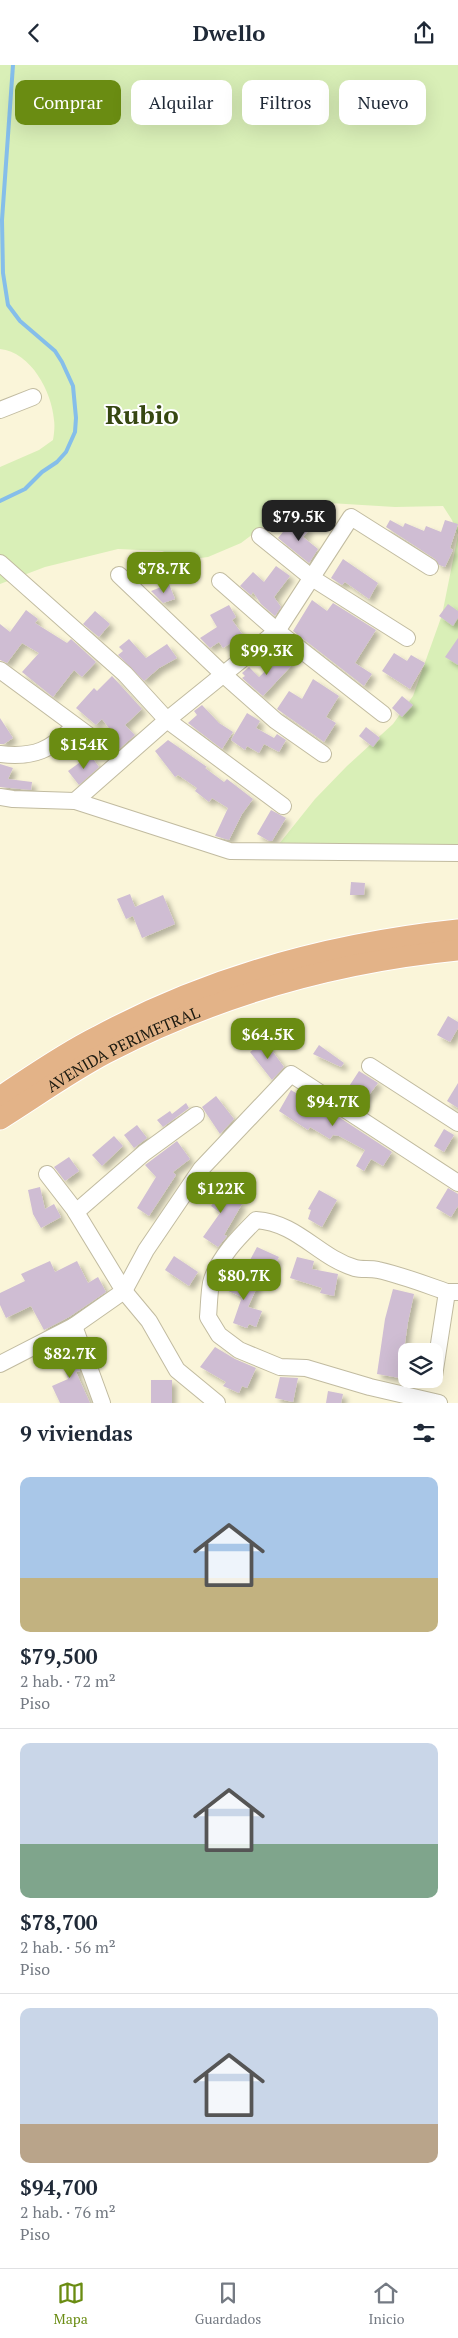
<!DOCTYPE html>
<html lang="es">
<head>
<meta charset="utf-8">
<style>
	:root { --surface:#fff; --page:#f2f2f3; --text:#1f2937; --muted:#747a83; --line:#e0e1e3; --accent:#6a8c12 }
	body { margin:0; font-family:"PT Serif",serif; background:var(--page); color:var(--text); height:100vh; display:flex; flex-direction:column; font-size:19px; white-space:nowrap }
	* { box-sizing:border-box; margin:0 }
	p { font-size:16px; color:var(--muted) }
	.icon { flex:none; width:28px; height:28px; fill:none; stroke:currentColor; stroke-width:2; stroke-linecap:round; stroke-linejoin:round }
	.map { position:relative; height:1338px; overflow:hidden }
	.panel { display:flex; flex-direction:column; background:var(--surface); flex:1 }
	.panel>* { flex:none }
	.guide { position:absolute; left:15px; top:15px; width:429px; height:45px; display:flex; gap:10px }
	.buttons { position:absolute; left:398px; top:1278px; display:grid; gap:10px }
	.buttons a { display:grid; place-items:center; width:45px; height:45px; border-radius:10px; background:var(--surface); box-shadow:0 5px 20px #0002; font-size:25px }
	.price { position:absolute; translate:-50% -42px; padding:0 11px; border-radius:10px; background:var(--accent); color:#fff; font-size:16px; line-height:32px; filter:drop-shadow(0 1px 2px #0008) }
	.price::after { content:''; position:absolute; left:50%; top:30px; width:15px; height:11px; margin-left:-8px; background:inherit; clip-path:polygon(0 0,100% 0,50% 100%) }
	.price.active { background:#222; color:#fff }
	ul { padding:0; list-style:none }
	li { display:grid; align-content:center; gap:10px; height:265px; padding:0 20px }
	li+li { border-top:1px solid var(--line) }
	li span { display:grid; place-items:center; height:155px; border-radius:10px; color:#555 }
	li>.icon { margin-inline-start:auto }
	span .icon { width:90px; height:90px; fill:#fffc; stroke-width:1 }
	li b { font-size:21px }
	h2 { display:flex; justify-content:space-between; align-items:center; height:60px; padding:0 20px; font-size:21px }
	.tag { padding:0 18px; border-radius:10px; background:var(--surface); box-shadow:0 5px 20px #0002; font-size:18px; line-height:45px }
	.tag.active { background:var(--accent); color:#fff }
	header { display:flex; justify-content:space-between; align-items:center; height:65px; padding:0 20px; background:var(--surface); font-size:22px; font-weight:700 }
	.dock { display:flex; justify-content:space-around; align-items:center; height:70px; border-top:1px solid var(--line); background:var(--surface); font-size:14px; color:var(--muted) }
	.dock a { display:grid; justify-items:center; gap:2px }
	.dock .active { color:var(--accent) }
	.map>svg:first-child { display:block }
	.green { fill:#d9efb7 }
	.lines { fill:none; stroke-linecap:round; stroke-linejoin:round }
	.stream { stroke:#85beea; stroke-width:4 }
	.building { fill:#cfbdd3; filter:url(#shadow) }
	.minor-casing { stroke:#c1bba0; stroke-width:18 }
	.major-casing { stroke:#fff; stroke-width:23 }
	.minor { stroke:#fff; stroke-width:16 }
	.major { stroke:#e3b388; stroke-width:21 }
	.labels { text-anchor:middle; dominant-baseline:central; stroke-width:4; stroke-linejoin:round; paint-order:stroke }
	.street-label { font-size:16px; fill:#1c1a10; stroke:#fff }
	.town-label { font-size:26px; font-weight:bold; fill:#364711; stroke:#fff }
</style>
</head>
<body>
<header><svg class="icon" aria-label="back" viewBox="0 0 24 24"><path d="M15 5l-7 7 7 7"/></svg>Dwello<svg class="icon" aria-label="share" viewBox="0 0 24 24"><path d="M12 15V3M7 8l5-5 5 5M5 13v7h14v-7"/></svg></header>
<div class="map">
<svg width="458" height="1338" viewBox="0 0 458 1338">
	<defs>
		<filter id="shadow"><feDropShadow dx="4.5" dy="4.5" stdDeviation="2.5" flood-color="#0004"/></filter>
	</defs>
	<rect width="100%" height="100%" fill="#faf5d9"/>
	<path class="green" d="M 0,0 L 458,0 L 458,779 L 279,779 L 315,734 L 347,701 L 393,659 L 413,631 L 442,550 L 458,470 L 452,455 L 443,441 L 395,442 L 297,436 L 241,478 L 208,492 L 185,495 L 162,486 L 118,484 L 45,502 L 0,519 L 0,402 L 39,385 L 53,375 C 54,369 55,361 54,355 C 52,327 31,287 0,284 Z"/>
	<g class="lines">
		<path class="stream" d="M 0,436 L 25,424 L 42,407 L 57,397 L 66,387 L 75,367 L 76,353 L 73,321 L 62,297 L 55,286 L 20,256 L 8,240 L 3,208 L 2,155 L 13,0"/>
	</g>
	<g class="building">
		<path d="M 390,455 L 403,462 L 405,458 L 424,466 L 426,461 L 441,467 L 445,455 L 458,459 L 450,483 L 453,485 L 445,502 L 439,500 L 435,494 L 386,462 Z"/>
		<path d="M 298,456 L 309,465 L 303,472 L 318,484 L 309,498 L 278,473 L 287,462 L 290,465 Z"/>
		<path d="M 343,494 L 378,518 L 369,534 L 345,517 L 342,520 L 331,513 Z"/>
		<path d="M 276,501 L 290,511 L 274,532 L 281,542 L 275,551 L 261,539 L 253,527 L 251,530 L 240,521 L 253,507 L 264,517 Z"/>
		<path d="M 169,519 L 175,534 L 163,538 L 151,526 Z"/>
		<path d="M 312,535 L 327,546 L 333,538 L 376,565 L 355,598 L 372,609 L 364,621 L 293,566 Z"/>
		<path d="M 448,539 L 458,546 L 458,553 L 453,561 L 439,551 Z"/>
		<path d="M 229,540 L 236,552 L 232,555 L 248,577 L 240,583 L 234,576 L 223,583 L 219,577 L 210,583 L 200,573 L 217,562 L 210,550 Z"/>
		<path d="M 26,545 L 38,554 L 35,558 L 67,578 L 71,574 L 96,597 L 82,612 L 74,605 L 53,632 L 22,607 L 39,588 L 22,578 L 7,598 L 0,595 L 0,559 L 10,567 Z"/>
		<path d="M 95,546 L 110,559 L 99,572 L 83,559 Z"/>
		<path d="M 458,573 L 458,600 L 445,592 Z"/>
		<path d="M 129,574 L 146,593 L 167,579 L 177,593 L 159,603 L 144,616 L 118,590 L 123,586 L 119,582 Z"/>
		<path d="M 394,588 L 407,596 L 411,590 L 425,598 L 410,624 L 382,606 Z"/>
		<path d="M 282,590 L 292,600 L 263,631 L 242,613 L 245,611 L 242,608 L 249,602 L 259,612 Z"/>
		<path d="M 112,611 L 142,644 L 125,660 L 135,670 L 119,684 L 110,675 L 115,671 L 102,654 L 96,660 L 76,643 L 94,623 L 97,626 Z"/>
		<path d="M 313,614 L 339,631 L 326,652 L 336,658 L 324,677 L 277,644 L 289,626 L 302,634 Z"/>
		<path d="M 402,631 L 413,640 L 402,652 L 392,643 Z"/>
		<path d="M 202,640 L 219,658 L 233,667 L 222,684 L 188,658 L 197,650 L 194,646 Z"/>
		<path d="M 247,648 L 260,656 L 256,663 L 274,673 L 277,669 L 286,675 L 279,687 L 264,679 L 259,688 L 247,681 L 245,685 L 231,675 Z"/>
		<path d="M 0,653 L 13,673 L 4,679 L 0,679 Z"/>
		<path d="M 366,662 L 380,673 L 373,682 L 359,671 Z"/>
		<path d="M 168,675 L 207,702 L 205,703 L 224,717 L 227,714 L 253,734 L 242,749 L 229,775 L 215,771 L 228,743 L 212,733 L 209,737 L 195,726 L 197,723 L 178,710 L 175,712 L 155,686 Z"/>
		<path d="M 90,690 L 99,702 L 79,720 L 68,706 Z"/>
		<path d="M 0,699 L 13,703 L 8,714 L 32,717 L 31,725 L 0,722 Z"/>
		<path d="M 271,745 L 286,753 L 272,776 L 269,776 L 257,769 Z"/>
		<path d="M 351,817 L 365,818 L 364,830 L 350,830 Z"/>
		<path d="M 130,829 L 135,842 L 163,830 L 175,859 L 142,873 L 133,851 L 126,854 L 117,834 Z"/>
		<path d="M 448,951 L 458,957 L 458,963 L 450,977 L 437,970 Z"/>
		<path d="M 265,976 L 284,1002 L 272,1015 L 250,987 Z"/>
		<path d="M 319,980 L 344,998 L 341,1002 L 313,989 Z"/>
		<path d="M 359,1006 L 378,1018 L 360,1042 L 338,1028 L 341,1023 L 346,1026 Z"/>
		<path d="M 458,1018 L 458,1043 L 447,1036 Z"/>
		<path d="M 291,1025 L 306,1034 L 308,1032 L 392,1087 L 383,1101 L 371,1094 L 364,1106 L 356,1101 L 365,1085 L 339,1071 L 333,1070 L 330,1074 L 310,1062 L 308,1065 L 279,1046 Z"/>
		<path d="M 216,1031 L 234,1054 L 220,1069 L 202,1042 Z"/>
		<path d="M 186,1038 L 189,1043 L 163,1062 L 157,1055 L 170,1046 L 172,1049 Z"/>
		<path d="M 137,1060 L 147,1073 L 134,1083 L 124,1070 Z"/>
		<path d="M 444,1064 L 454,1070 L 444,1087 L 434,1081 Z"/>
		<path d="M 114,1071 L 123,1081 L 102,1101 L 92,1090 Z"/>
		<path d="M 177,1076 L 190,1094 L 173,1107 L 176,1110 L 149,1151 L 137,1143 L 156,1112 L 145,1100 Z"/>
		<path d="M 69,1092 L 79,1106 L 65,1116 L 54,1102 Z"/>
		<path d="M 213,1118 L 242,1139 L 224,1170 L 227,1171 L 218,1182 L 203,1172 L 220,1148 L 211,1141 L 214,1137 L 205,1132 Z"/>
		<path d="M 40,1122 L 45,1144 L 54,1139 L 61,1152 L 41,1163 L 33,1149 L 28,1125 Z"/>
		<path d="M 448,1123 L 458,1129 L 458,1141 L 451,1152 L 436,1143 Z"/>
		<path d="M 319,1125 L 337,1135 L 322,1162 L 308,1154 L 311,1145 L 308,1144 Z"/>
		<path d="M 257,1182 L 279,1192 L 272,1206 L 250,1195 Z"/>
		<path d="M 174,1191 L 198,1207 L 189,1221 L 165,1205 Z"/>
		<path d="M 297,1192 L 314,1196 L 312,1204 L 338,1209 L 334,1231 L 320,1228 L 322,1223 L 290,1213 Z"/>
		<path d="M 50,1196 L 55,1207 L 77,1196 L 88,1218 L 98,1212 L 106,1227 L 69,1252 L 44,1265 L 31,1241 L 6,1253 L 0,1240 L 0,1228 L 25,1216 L 21,1209 Z"/>
		<path d="M 234,1208 L 258,1220 L 248,1242 L 262,1246 L 256,1262 L 249,1259 L 247,1263 L 233,1258 L 242,1232 L 226,1225 Z"/>
		<path d="M 393,1224 L 414,1229 L 408,1257 L 400,1313 L 377,1309 L 385,1254 Z"/>
		<path d="M 69,1276 L 80,1306 L 76,1307 L 90,1338 L 60,1338 L 52,1321 L 68,1314 L 57,1281 Z"/>
		<path d="M 215,1282 L 235,1294 L 256,1303 L 247,1323 L 242,1321 L 239,1328 L 223,1321 L 226,1317 L 200,1302 Z"/>
		<path d="M 280,1312 L 298,1313 L 293,1337 L 275,1333 Z"/>
		<rect x="151" y="1315" width="21" height="23"/>
		<path d="M 328,1326 L 343,1329 L 341,1338 L 326,1338 Z"/>
	</g>
	<g class="lines">
		<g class="minor-casing">
			<g id="minor">
				<path d="M 0,345 L 33,332"/>
				<path d="M 260,471 L 312,513 L 407,573"/>
				<path d="M 0,498 L 125,609 L 167,655 L 283,741"/>
				<path d="M 119,510 L 224,610 L 276,656 L 323,689"/>
				<path d="M 220,516 L 277,566 L 383,649"/>
				<path d="M 0,605 L 99,678"/>
				<path d="M 0,689 C 35,693 50,685 75,661"/>
				<path d="M 0,732 L 13,734 L 75,736 L 230,786 L 458,788"/>
				<path d="M 75,736 L 167,655 L 277,566 L 351,452 L 430,502"/>
				<path d="M 370,1001 L 458,1058"/>
				<path d="M 47,1109 L 74,1144 L 124,1226 L 149,1256 L 177,1305 L 217,1338"/>
				<path d="M 76,1147 L 144,1088 L 196,1050"/>
				<path d="M 74,1261 L 102,1338"/>
				<path d="M 0,1299 L 74,1261 L 124,1226 L 146,1185 L 201,1104 L 291,1009 L 458,1118"/>
				<path d="M 434,1311 L 447,1227"/>
				<path d="M 439,1338 L 370,1322 L 306,1303 L 280,1302 L 239,1285 L 219,1270 L 208,1252 C 209,1241 209,1229 211,1218 C 217,1194 239,1172 256,1155 C 298,1158 318,1192 355,1203 C 362,1205 370,1203 378,1205 C 401,1210 424,1219 447,1227 L 458,1227"/>
			</g>
		</g>
		<g class="major-casing">
			<g id="major">
				<path d="M 0,1032 C 32,1011 63,989 97,972 C 208,912 333,878 458,865"/>
				<path id="s1" d="M 0,1054 C 35,1032 70,1007 106,988 C 216,931 336,897 458,885"/>
			</g>
		</g>
		<use href="#minor" class="minor"/>
		<use href="#major" class="major"/>
	</g>
	<g class="labels">
		<g class="street-label">
			<text stroke="none"><textPath href="#s1" startOffset="142">AVENIDA PERIMETRAL</textPath></text>
		</g>
		<g class="town-label">
			<text x="142" y="349">Rubio</text>
		</g>
	</g>
</svg>
<div class="buttons">
<a><svg class="icon" aria-label="layers" viewBox="0 0 24 24"><path d="M12 4l9 5-9 5-9-5zM3 14l9 5 9-5"/></svg></a>
</div>
<b class="price active" style="left:299px;top:477px">$79.5K</b>
<b class="price" style="left:164px;top:529px">$78.7K</b>
<b class="price" style="left:267px;top:611px">$99.3K</b>
<b class="price" style="left:84px;top:705px">$154K</b>
<b class="price" style="left:268px;top:995px">$64.5K</b>
<b class="price" style="left:333px;top:1062px">$94.7K</b>
<b class="price" style="left:221px;top:1149px">$122K</b>
<b class="price" style="left:244px;top:1236px">$80.7K</b>
<b class="price" style="left:70px;top:1314px">$82.7K</b>
<div class="guide">
<a class="tag active">Comprar</a>
<a class="tag">Alquilar</a>
<a class="tag">Filtros</a>
<a class="tag">Nuevo</a>
</div>
</div>
<section class="panel">
<h2>9 viviendas<svg class="icon" aria-label="filters" viewBox="0 0 24 24"><path d="M4 7h16M4 17h16"/><circle cx="9" cy="7" r="2"/><circle cx="15" cy="17" r="2"/></svg></h2>
<ul>
<li><span style="background:linear-gradient(#a9c7e8 65%,#c2b280 0)"><svg class="icon" aria-label="home" viewBox="0 0 24 24"><path d="M3 11l9-7 9 7M6 9v11h12V9"/></svg></span><div><b>$79,500</b><p>2 hab. · 72 m²</p><p>Piso</p></div></li>
<li><span style="background:linear-gradient(#c9d6e8 65%,#7fa58c 0)"><svg class="icon" aria-label="home" viewBox="0 0 24 24"><path d="M3 11l9-7 9 7M6 9v11h12V9"/></svg></span><div><b>$78,700</b><p>2 hab. · 56 m²</p><p>Piso</p></div></li>
<li><span style="background:linear-gradient(#c9d6e8 75%,#b9a48a 0)"><svg class="icon" aria-label="home" viewBox="0 0 24 24"><path d="M3 11l9-7 9 7M6 9v11h12V9"/></svg></span><div><b>$94,700</b><p>2 hab. · 76 m²</p><p>Piso</p></div></li>
</ul>
</section>
<nav class="dock">
<a class="active"><svg class="icon" aria-label="map" viewBox="0 0 24 24"><path d="M3 6l6-2 6 2 6-2v14l-6 2-6-2-6 2zM9 4v14M15 6v14"/></svg>Mapa</a>
<a><svg class="icon" aria-label="saved" viewBox="0 0 24 24"><path d="M7 4h10v16l-5-4-5 4z"/></svg>Guardados</a>
<a><svg class="icon" aria-label="home" viewBox="0 0 24 24"><path d="M3 11l9-7 9 7M6 9v11h12V9"/></svg>Inicio</a>
</nav>
</body>
</html>
